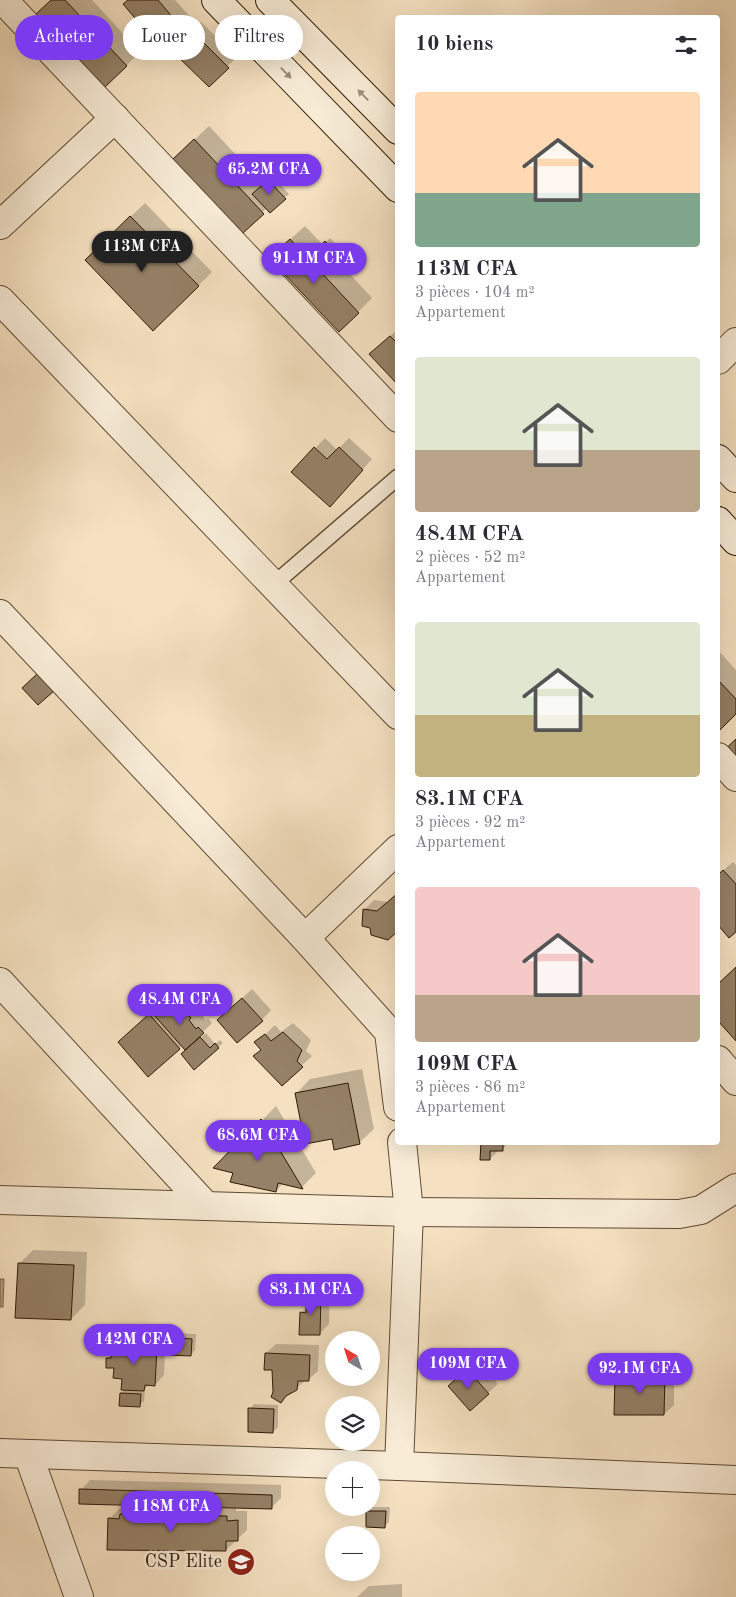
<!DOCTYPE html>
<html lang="fr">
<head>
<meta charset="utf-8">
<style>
	:root { --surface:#fff; --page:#f2f2f3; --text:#2b2b33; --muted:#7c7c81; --accent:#7c3aed }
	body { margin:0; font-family:"Old Standard TT",serif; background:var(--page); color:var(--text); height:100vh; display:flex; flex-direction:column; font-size:19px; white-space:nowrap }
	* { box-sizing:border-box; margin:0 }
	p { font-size:16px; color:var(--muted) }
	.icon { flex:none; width:28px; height:28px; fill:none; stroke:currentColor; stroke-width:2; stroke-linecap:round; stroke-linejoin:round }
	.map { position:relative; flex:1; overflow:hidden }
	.side { position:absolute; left:395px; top:15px; width:325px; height:1130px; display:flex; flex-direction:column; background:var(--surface); border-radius:5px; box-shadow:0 5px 20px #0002 }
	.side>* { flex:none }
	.banner { position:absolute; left:15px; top:15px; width:305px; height:45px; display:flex; gap:10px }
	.needle { width:32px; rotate:321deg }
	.tools { position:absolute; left:325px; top:1331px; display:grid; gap:10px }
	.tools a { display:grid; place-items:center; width:55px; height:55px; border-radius:50%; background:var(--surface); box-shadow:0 5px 20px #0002; font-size:25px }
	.price { position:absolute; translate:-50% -42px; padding:0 11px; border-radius:18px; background:var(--accent); color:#fff; font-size:16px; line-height:32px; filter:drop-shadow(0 1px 2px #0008) }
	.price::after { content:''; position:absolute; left:50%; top:30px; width:15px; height:11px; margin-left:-8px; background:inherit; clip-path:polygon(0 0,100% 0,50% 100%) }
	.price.active { background:#222; color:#fff }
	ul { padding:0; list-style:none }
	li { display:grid; align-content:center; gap:10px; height:265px; padding:0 20px }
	li span { display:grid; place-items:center; height:155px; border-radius:5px; color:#555 }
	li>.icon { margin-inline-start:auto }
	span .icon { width:90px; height:90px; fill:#fffc; stroke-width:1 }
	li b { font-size:21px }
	h2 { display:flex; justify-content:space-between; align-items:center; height:60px; padding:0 20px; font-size:21px }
	.tag { padding:0 18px; border-radius:22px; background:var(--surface); box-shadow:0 5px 20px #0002; font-size:18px; line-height:45px }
	.tag.active { background:var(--accent); color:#fff }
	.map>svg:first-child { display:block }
	.water { fill:#b19d81; stroke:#7d684f }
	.shadow { fill:#0003 }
	.building { fill:#958167; stroke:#2e1905 }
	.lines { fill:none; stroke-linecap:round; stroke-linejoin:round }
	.lane-casing { stroke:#604b34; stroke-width:18 }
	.street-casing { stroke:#604b34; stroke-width:30 }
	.secondary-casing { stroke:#2e1905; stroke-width:30 }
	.lane { stroke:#f8ecd7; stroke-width:15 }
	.street { stroke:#f8ecd7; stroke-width:28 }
	.secondary { stroke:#f8ecd7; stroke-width:28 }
	.oneway { fill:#9d8d78 }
	.labels { text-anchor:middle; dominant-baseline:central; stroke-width:5; stroke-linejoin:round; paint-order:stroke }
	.poi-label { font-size:18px; fill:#2e1905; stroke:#f8ecd7; text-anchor:end }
</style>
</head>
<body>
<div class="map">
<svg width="736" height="1597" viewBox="0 0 736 1597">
	<rect width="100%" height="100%" fill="#f5e1c1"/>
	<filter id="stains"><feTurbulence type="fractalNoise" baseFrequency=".004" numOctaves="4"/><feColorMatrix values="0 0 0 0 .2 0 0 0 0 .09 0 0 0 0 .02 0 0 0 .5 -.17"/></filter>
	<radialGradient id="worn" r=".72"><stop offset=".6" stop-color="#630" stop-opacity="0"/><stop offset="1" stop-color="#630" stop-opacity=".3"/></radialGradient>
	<path class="water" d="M 0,1279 L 4,1279 L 3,1307 L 0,1307 Z"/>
	<g class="shadow">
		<path d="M 52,0 L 92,0 L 140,52 L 126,66 Z"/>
		<path d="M 129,0 L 175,0 L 193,20 L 162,48 Z"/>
		<path d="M 201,22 L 237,57 L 209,85 L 173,50 Z"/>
		<path d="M 209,126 L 264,185 L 273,176 L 289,194 L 270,212 L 267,208 L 243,231 L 189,145 Z"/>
		<path d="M 145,203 L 212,272 L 198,286 L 100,246 Z"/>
		<path d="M 305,226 L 323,245 L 330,238 L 342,250 L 334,257 L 372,298 L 339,331 L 285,244 Z"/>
		<path d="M 398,329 L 398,383 L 380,345 Z"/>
		<path d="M 325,438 L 337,450 L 349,438 L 372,459 L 339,496 L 293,472 Z"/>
		<path d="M 718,650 L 736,670 L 736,713 L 718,730 Z"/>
		<path d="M 733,862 L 736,865 L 736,931 L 729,937 L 718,923 L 718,875 Z"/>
		<path d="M 374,900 L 388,902 L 372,927 L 363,925 L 365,909 Z"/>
		<path d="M 736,967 L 736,1039 L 718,1019 L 718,984 Z"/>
		<path d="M 252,989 L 271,1010 L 262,1020 L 228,1011 Z"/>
		<path d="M 189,995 L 199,1008 L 197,1010 L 206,1020 L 208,1018 L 212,1023 L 203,1032 L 179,1048 L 129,1032 L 160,1006 L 162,1009 L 171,1001 L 176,1007 Z"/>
		<path d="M 293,1023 L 311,1040 L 306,1051 L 312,1056 L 282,1084 L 262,1049 L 256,1043 L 275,1025 L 281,1032 Z"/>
		<path d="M 206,1033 L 215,1044 L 220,1040 L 223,1043 L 218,1047 L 187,1050 Z"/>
		<path d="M 362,1069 L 374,1129 L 359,1143 L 333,1137 L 296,1094 L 310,1079 Z"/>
		<path d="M 276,1106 L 316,1173 L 302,1187 L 283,1183 L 276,1191 L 235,1172 L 216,1168 Z"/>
		<path d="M 482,1142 L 509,1142 L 502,1150 L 499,1150 L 490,1159 Z"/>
		<path d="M 33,1250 L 87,1252 L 85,1305 L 71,1319 L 19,1264 Z"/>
		<path d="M 317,1284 L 330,1284 L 329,1324 L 319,1334 L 301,1313 L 307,1307 L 308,1294 Z"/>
		<path d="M 172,1333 L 196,1334 L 195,1350 L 191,1355 L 165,1354 L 164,1375 L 155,1385 L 149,1384 L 145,1389 L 144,1401 L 139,1405 L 121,1393 L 126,1389 L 123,1378 L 107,1359 L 113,1353 L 113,1345 L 123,1336 L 166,1337 L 166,1340 Z"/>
		<path d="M 276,1344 L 319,1345 L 318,1371 L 308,1380 L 306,1380 L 281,1401 L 274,1392 L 273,1369 L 266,1353 Z"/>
		<path d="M 477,1360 L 498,1384 L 488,1393 L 459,1376 Z"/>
		<path d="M 626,1367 L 674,1367 L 674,1405 L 664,1414 L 616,1376 Z"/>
		<path d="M 254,1404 L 278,1405 L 278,1427 L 273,1432 L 250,1409 Z"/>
		<path d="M 90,1480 L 281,1485 L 281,1498 L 271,1508 L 236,1507 L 236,1511 L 247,1511 L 247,1530 L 226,1550 L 109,1519 L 119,1509 L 126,1509 L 132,1504 L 81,1490 Z"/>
		<path d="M 372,1507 L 390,1507 L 389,1522 L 385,1526 L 367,1511 Z"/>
		<path d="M 402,1584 L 402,1597 L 357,1597 L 369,1586 Z"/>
	</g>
	<g class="building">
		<path d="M 51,0 L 65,0 L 127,66 L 105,87 L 36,14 Z"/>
		<path d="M 128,0 L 158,0 L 184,31 L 162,50 L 123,4 Z"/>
		<path d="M 191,30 L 229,68 L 209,87 L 171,50 Z"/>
		<path d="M 194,139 L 264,214 L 243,233 L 173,159 Z"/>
		<path d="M 268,180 L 286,199 L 270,213 L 252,194 Z"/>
		<path d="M 130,216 L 199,286 L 153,331 L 85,260 Z"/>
		<path d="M 290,239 L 359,313 L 339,332 L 269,258 Z"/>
		<path d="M 325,241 L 338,256 L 324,269 L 310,255 Z"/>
		<path d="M 390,336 L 398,344 L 398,385 L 369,354 Z"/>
		<path d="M 314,447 L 327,459 L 339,447 L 363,470 L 330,507 L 291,472 Z"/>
		<path d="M 38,673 L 54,691 L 38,705 L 22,688 Z"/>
		<path d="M 718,680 L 736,699 L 736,714 L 718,732 Z"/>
		<path d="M 736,739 L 736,771 L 720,754 Z"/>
		<path d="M 723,870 L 736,884 L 736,932 L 729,938 L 718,925 L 718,875 Z"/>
		<path d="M 398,893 L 398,931 L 388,940 L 371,935 L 370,928 L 362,926 L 363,909 L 377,911 Z"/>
		<path d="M 736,967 L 736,1041 L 718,1021 L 718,984 Z"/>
		<path d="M 242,998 L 263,1021 L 237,1043 L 217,1020 Z"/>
		<path d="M 179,1004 L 191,1018 L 189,1020 L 196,1029 L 198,1027 L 204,1033 L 185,1050 L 154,1015 L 161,1010 L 166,1015 Z"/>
		<path d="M 149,1014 L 180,1049 L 148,1077 L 118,1042 Z"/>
		<path d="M 283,1032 L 302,1050 L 297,1061 L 303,1067 L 282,1086 L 253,1056 L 261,1050 L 254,1042 L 265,1034 L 271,1041 Z"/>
		<path d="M 200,1037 L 210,1048 L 215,1043 L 219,1048 L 194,1070 L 181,1054 Z"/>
		<path d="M 348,1083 L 360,1144 L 334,1150 L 332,1139 L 305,1144 L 295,1093 Z"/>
		<path d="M 261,1119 L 303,1189 L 278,1183 L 276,1192 L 230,1182 L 233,1173 L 213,1168 Z"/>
		<path d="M 481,1142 L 503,1142 L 503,1151 L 490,1151 L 490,1160 L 480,1160 Z"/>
		<path d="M 18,1263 L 74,1265 L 71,1320 L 15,1318 Z"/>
		<path d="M 306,1293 L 321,1294 L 320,1335 L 299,1335 L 300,1312 L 306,1313 Z"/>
		<path d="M 167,1337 L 192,1339 L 191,1356 L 166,1355 Z"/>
		<path d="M 112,1345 L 157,1347 L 155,1386 L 145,1385 L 144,1391 L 121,1390 L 122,1379 L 113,1378 L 114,1368 L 106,1368 L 106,1358 L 111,1358 Z"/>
		<path d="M 265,1353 L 310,1355 L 309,1381 L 298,1381 L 297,1390 L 286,1396 L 281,1403 L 271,1397 L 273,1392 L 272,1370 L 264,1370 Z"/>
		<path d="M 467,1369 L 489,1394 L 470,1411 L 448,1386 Z"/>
		<path d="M 615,1376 L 665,1376 L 664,1415 L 614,1415 Z"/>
		<path d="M 120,1393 L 141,1394 L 140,1407 L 119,1406 Z"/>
		<path d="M 248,1408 L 274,1409 L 273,1433 L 248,1432 Z"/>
		<path d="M 79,1489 L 272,1495 L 272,1509 L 79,1504 Z"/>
		<path d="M 366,1511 L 386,1511 L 385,1528 L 366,1527 Z"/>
		<path d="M 120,1514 L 227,1516 L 227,1521 L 238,1520 L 238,1541 L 226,1541 L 226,1551 L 107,1550 L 108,1518 L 119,1519 Z"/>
	</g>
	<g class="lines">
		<g class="lane-casing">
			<path id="lane" d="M 273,585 L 398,477"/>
		</g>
		<g class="street-casing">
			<g id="street">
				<path d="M 3,0 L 398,418"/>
				<path d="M 0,225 L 115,118"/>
				<path d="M 0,300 L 398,715"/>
				<path d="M 718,360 L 736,342"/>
				<path d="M 0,614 L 305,938 L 389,1032 L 398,1107"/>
				<path d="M 718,757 L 736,777"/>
				<path d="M 305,938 L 398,849"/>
				<path d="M 0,982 L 206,1206"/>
				<path d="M 718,1060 L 736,1081"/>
				<path d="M 0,1200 L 409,1212 L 679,1214 L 701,1210 L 736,1188"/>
				<path d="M 0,1453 L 399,1466 L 736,1480"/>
				<path d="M 28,1454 L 79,1597"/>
				<path d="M 399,1466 L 409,1212 L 402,1142"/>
			</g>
		</g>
		<g class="secondary-casing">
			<g id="secondary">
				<path d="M 216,0 L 398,188"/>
				<path d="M 270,0 L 398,130"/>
				<path d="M 718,459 L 736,478"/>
				<path d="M 718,521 L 736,541"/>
			</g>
		</g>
		<use href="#lane" class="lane"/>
		<use href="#street" class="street"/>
		<use href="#secondary" class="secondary"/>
	</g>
	<defs><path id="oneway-solid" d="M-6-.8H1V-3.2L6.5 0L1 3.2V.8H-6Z" transform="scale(1.25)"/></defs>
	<g class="oneway">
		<use href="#oneway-solid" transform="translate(286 73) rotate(46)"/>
		<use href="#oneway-solid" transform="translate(363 95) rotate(-134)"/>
	</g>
	<defs>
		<g id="school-disc" transform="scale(1.4375)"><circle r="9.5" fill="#8f2418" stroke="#f8ecd7"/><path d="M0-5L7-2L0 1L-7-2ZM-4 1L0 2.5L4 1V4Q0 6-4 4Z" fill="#fff"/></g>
	</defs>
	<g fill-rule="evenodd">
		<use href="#school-disc" x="241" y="1562"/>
	</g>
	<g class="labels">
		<g class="poi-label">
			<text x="222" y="1562">CSP Elite</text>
		</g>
	</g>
	<rect width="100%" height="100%" filter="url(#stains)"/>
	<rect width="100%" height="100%" fill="url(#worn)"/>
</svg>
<div class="tools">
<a><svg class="needle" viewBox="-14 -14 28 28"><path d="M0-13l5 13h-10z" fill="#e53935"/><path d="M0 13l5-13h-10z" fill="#7c7c81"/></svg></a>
<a><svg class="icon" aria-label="layers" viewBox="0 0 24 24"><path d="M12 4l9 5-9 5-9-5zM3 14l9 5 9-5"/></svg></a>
<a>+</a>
<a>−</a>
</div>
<b class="price" style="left:269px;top:196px">65.2M CFA</b>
<b class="price active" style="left:142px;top:273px">113M CFA</b>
<b class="price" style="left:314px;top:285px">91.1M CFA</b>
<b class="price" style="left:180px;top:1026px">48.4M CFA</b>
<b class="price" style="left:258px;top:1162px">68.6M CFA</b>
<b class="price" style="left:311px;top:1316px">83.1M CFA</b>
<b class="price" style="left:134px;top:1366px">142M CFA</b>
<b class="price" style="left:468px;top:1390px">109M CFA</b>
<b class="price" style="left:640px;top:1395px">92.1M CFA</b>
<b class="price" style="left:171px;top:1533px">118M CFA</b>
<div class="banner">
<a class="tag active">Acheter</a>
<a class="tag">Louer</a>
<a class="tag">Filtres</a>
</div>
<section class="side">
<h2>10 biens<svg class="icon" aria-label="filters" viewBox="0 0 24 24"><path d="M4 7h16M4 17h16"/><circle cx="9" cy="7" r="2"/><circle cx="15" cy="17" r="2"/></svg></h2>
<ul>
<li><span style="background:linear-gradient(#ffd9b3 65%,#7fa58c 0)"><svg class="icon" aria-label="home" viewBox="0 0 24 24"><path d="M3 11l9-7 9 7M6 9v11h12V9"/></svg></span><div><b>113M CFA</b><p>3 pièces · 104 m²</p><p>Appartement</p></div></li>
<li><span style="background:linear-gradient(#dfe7d0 60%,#b9a48a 0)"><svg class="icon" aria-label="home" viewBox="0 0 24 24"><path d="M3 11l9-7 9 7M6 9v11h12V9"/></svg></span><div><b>48.4M CFA</b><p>2 pièces · 52 m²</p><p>Appartement</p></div></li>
<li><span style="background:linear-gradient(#dfe7d0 60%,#c2b280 0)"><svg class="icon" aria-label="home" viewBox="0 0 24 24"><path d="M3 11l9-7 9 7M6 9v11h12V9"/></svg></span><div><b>83.1M CFA</b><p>3 pièces · 92 m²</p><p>Appartement</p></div></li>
<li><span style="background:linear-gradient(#f6c9c9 70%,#b9a48a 0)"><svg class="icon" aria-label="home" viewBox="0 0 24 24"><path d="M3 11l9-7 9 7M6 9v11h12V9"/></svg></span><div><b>109M CFA</b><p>3 pièces · 86 m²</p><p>Appartement</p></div></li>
</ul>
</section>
</div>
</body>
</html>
